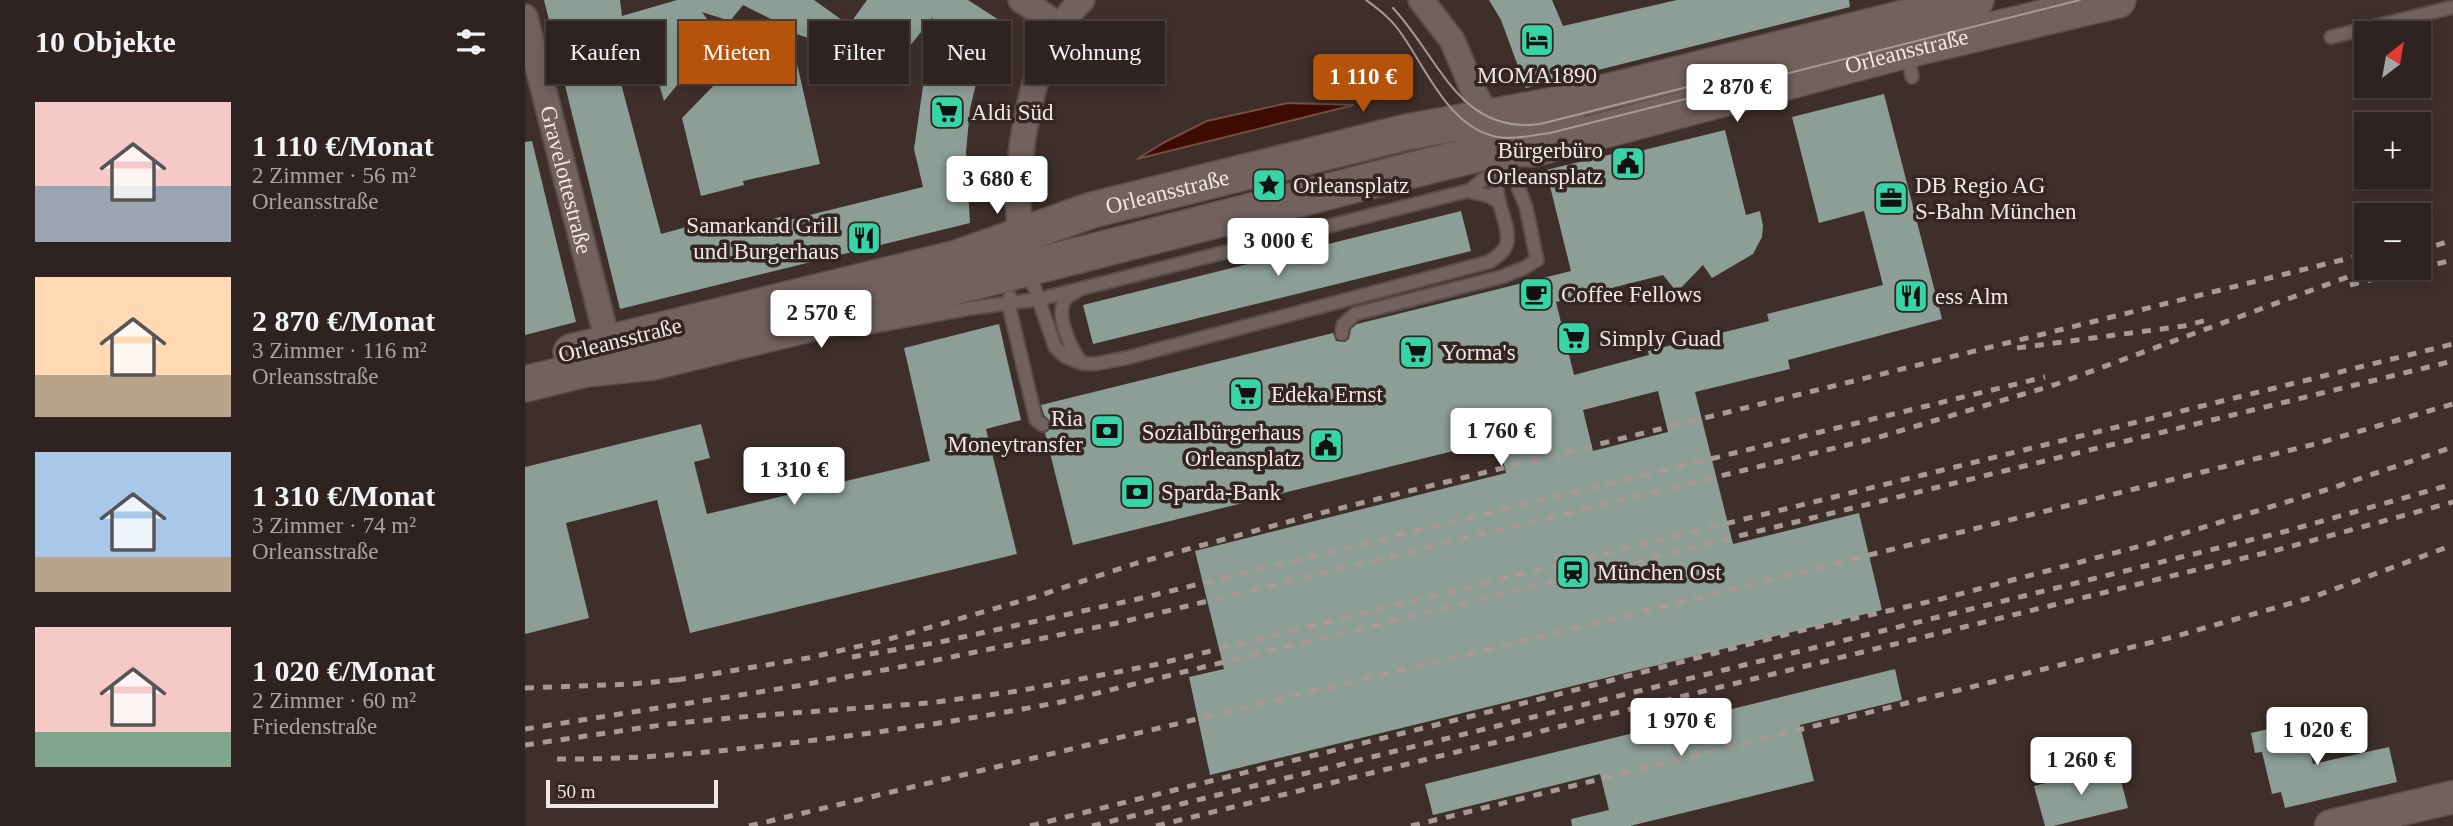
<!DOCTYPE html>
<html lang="de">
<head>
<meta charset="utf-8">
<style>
	:root { --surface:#2e2320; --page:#362b29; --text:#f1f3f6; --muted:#a7a4a5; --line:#49403e; --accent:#b45309 }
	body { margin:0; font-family:"Times New Roman",serif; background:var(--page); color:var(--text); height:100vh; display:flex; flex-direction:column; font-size:26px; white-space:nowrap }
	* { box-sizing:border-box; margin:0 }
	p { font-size:23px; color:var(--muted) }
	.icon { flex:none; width:38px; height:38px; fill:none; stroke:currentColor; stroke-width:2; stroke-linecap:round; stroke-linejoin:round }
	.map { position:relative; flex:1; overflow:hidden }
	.sheet { display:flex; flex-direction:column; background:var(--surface); width:525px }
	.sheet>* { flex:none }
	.guide { position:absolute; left:21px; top:21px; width:665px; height:63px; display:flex; gap:14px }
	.needle { width:46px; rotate:31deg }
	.buttons { position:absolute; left:1829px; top:21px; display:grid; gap:14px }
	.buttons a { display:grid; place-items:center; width:77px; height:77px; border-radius:0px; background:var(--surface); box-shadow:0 4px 10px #0003,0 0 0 2px var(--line); font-size:35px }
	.scale { position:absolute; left:21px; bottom:18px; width:172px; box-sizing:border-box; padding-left:7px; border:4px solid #f1e7e4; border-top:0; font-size:19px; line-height:24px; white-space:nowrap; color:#f1e7e4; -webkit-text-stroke:5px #332521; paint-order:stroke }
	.price { position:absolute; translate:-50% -60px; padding:0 16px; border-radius:7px; background:#fff; color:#222; font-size:23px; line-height:46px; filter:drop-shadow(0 2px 4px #0008) }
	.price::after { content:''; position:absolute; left:50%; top:42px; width:21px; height:16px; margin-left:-10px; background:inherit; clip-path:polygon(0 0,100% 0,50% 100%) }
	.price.current { background:var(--accent); color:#fff }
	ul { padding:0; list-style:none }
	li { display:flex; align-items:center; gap:21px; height:175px; padding:0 35px }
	li span { display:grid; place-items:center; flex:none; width:196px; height:140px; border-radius:0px; color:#555 }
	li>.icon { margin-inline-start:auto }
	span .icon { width:84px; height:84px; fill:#fffc; stroke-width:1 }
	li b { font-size:30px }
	h2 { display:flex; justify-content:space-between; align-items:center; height:84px; padding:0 35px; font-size:30px }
	.tag { padding:0 24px; border-radius:0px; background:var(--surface); box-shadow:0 4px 10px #0003,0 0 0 2px var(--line); font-size:24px; line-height:63px }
	.tag.current { background:var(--accent); color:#fff }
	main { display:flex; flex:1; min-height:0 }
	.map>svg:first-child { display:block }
	.water { fill:#3c0c00; stroke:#724e44; stroke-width:2 }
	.building { fill:#8d9e97; fill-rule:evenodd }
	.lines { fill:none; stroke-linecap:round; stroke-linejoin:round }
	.service-casing { stroke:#594d49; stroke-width:16 }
	.minor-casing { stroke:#594d49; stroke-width:28 }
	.tertiary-casing { stroke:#594d49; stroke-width:35 }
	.secondary-casing { stroke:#594d49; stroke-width:38 }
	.service { stroke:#72615c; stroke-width:12 }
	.minor { stroke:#72615c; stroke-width:24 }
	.tertiary { stroke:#72615c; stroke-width:32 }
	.secondary { stroke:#72615c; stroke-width:35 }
	.tram { stroke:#a69996; stroke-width:2 }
	.rail { stroke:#a69996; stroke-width:5; stroke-dasharray:9 9; stroke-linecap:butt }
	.labels { text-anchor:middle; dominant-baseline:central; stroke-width:7; stroke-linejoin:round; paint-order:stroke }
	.street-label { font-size:23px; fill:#f1e7e4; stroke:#332521 }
	.poi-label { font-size:23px; fill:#f1e7e4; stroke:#332521; text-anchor:start }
</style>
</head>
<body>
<main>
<section class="sheet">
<h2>10 Objekte<svg class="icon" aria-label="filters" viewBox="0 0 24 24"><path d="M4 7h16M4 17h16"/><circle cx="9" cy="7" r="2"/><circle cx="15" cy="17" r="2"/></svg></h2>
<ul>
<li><span style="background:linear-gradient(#f6c9c9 60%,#9aa5b1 0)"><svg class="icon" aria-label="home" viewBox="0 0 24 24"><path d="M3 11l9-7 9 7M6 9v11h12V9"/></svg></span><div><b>1 110 €/Monat</b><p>2 Zimmer · 56 m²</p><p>Orleansstraße</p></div></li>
<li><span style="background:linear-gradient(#ffd9b3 70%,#b9a48a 0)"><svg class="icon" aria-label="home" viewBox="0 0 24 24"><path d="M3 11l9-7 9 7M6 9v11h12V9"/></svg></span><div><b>2 870 €/Monat</b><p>3 Zimmer · 116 m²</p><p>Orleansstraße</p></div></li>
<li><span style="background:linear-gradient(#a9c7e8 75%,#b9a48a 0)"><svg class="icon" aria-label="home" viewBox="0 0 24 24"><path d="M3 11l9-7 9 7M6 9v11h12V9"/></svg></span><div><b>1 310 €/Monat</b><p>3 Zimmer · 74 m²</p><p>Orleansstraße</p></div></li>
<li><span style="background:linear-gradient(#f6c9c9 75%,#7fa58c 0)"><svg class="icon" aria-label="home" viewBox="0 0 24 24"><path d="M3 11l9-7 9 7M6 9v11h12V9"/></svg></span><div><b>1 020 €/Monat</b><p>2 Zimmer · 60 m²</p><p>Friedenstraße</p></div></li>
</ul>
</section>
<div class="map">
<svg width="1928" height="826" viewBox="0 0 1928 826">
	<rect width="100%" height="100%" fill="#3e2f2a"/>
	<path class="water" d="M 763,103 L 829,105 L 612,159 L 640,142 L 682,121 Z"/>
	<g class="building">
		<path d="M 19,0 L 95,0 L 97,16 L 152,0 L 289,0 L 324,25 L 342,0 L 443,0 L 474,20 L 455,67 L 445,109 L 441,152 L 445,223 L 95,309 ZM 218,5 L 252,22 L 248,26 L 368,67 L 408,17 L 389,149 L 398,187 L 260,221 L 259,216 L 183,235 L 180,222 L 136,234 L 85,42 L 119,32 L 139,101 L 193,35 L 177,12 L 205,21 Z"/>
		<path d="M 964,0 L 1027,0 L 1038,26 L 1152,0 L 1324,0 L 1325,7 L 1001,88 L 976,20 Z"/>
		<path d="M 272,64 L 295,164 L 218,181 L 219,185 L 176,196 L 157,118 L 192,82 Z"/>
		<path d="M 1359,94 L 1417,319 L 1263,360 L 1265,369 L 1170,392 L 1208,544 L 1334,513 L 1357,610 L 685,775 L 664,677 L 699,669 L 670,551 L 981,473 L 973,440 L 548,545 L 520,433 L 525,429 L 526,422 L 519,415 L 516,405 L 808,333 L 811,341 L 820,342 L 824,339 L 826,329 L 832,324 L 1046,271 L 1021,170 L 1104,150 L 1114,148 L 1115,151 L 1200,130 L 1221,215 L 1235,211 L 1238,226 L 1237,237 L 1228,254 L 1187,278 L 1178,265 L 1152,292 L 1138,275 L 1031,302 L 1049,375 L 1124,355 L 1123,351 L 1244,321 L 1242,314 L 1358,285 L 1339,211 L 1294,223 L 1267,117 ZM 1133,391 L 1143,432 L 1068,451 L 1058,410 Z"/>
		<path d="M 7,141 L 51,322 L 0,335 L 0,142 Z"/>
		<path d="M 936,211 L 946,251 L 568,344 L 558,305 Z"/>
		<path d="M 474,324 L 496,420 L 461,429 L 492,554 L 165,633 L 132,500 L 41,523 L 64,618 L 0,634 L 0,467 L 176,424 L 185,458 L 169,462 L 182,514 L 405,461 L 379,348 Z"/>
		<path d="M 1370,669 L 1377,700 L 1275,725 L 1289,781 L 1105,826 L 1047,826 L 1046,819 L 1084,810 L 1075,774 L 908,815 L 900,784 Z"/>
		<path d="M 1778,721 L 1788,764 L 1864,747 L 1872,782 L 1760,808 L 1756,792 L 1747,794 L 1737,752 L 1730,753 L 1726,733 Z"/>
		<path d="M 1592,765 L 1603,808 L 1528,826 L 1520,826 L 1509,786 Z"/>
	</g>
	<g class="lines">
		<g class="service-casing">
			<g id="service">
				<path d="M 1806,37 L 1928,7"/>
				<path d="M 1383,53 L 1387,77"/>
				<path d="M 987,137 L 1054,119"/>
				<path d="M 944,191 L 976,165"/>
				<path d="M 498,275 L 509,286 L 530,347 L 541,357 L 556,363 L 569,364 L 601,358 L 964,262 C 971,257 980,252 982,243 C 984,230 978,216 975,205 C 970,190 970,164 976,151"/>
				<path d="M 552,291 C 548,293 545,295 542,297 C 528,312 546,349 556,362"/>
				<path d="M 485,297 L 483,302 L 511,420 L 518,425"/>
				<path d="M 326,324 L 340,328 L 447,308 L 515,299 L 942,191 L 964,196 L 974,202"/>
				<path d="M 817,334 L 818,325 L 830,314 L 976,277 L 999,268 L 1012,260 L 1001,207 L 979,152"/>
			</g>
		</g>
		<g class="minor-casing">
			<g id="minor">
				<path d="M 496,0 L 534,25"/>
				<path d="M 896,0 L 927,40 L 950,94 L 969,128"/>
				<path id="s1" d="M 0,17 L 83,343"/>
				<path d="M 494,248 C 496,230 493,213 493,195 C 495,132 510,44 557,0"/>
			</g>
		</g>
		<g class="tertiary-casing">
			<path id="tertiary" d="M 1806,826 L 1928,797"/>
		</g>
		<g class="secondary-casing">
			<g id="secondary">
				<path id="s2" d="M 46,352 L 432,258 L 567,210 L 882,132 L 1025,106 L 1451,0"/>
				<path id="s3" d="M 0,384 L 61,369 L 128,362 L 268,328 L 911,164 L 977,148 L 1008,149 L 1382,50 L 1593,0"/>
			</g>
		</g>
		<use href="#service" class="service"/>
		<use href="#minor" class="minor"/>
		<use href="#tertiary" class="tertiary"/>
		<use href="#secondary" class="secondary"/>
		<g class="tram">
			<path d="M 841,0 C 853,9 864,17 873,29 C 900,65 922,127 972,137 C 989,140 1008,135 1025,133 L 1555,0"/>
			<path d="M 868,8 C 914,57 934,135 1015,124 L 1218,73"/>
		</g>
		<g class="rail">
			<path d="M 1894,251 L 1928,240"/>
			<path d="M 1825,285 L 1928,260"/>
			<path d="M 1492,348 L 1659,326 L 1682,320"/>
			<path d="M 327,657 L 415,642 L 613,599 L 1520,377"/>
			<path d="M 152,680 L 283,658 L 361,640 L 513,596 L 612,563 L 788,515 L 1841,254"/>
			<path d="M 0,688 L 107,684 L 161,679"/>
			<path d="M 0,729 L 272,686 L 402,662 L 597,622 L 1351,438 L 1529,385 L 1847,268"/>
			<path d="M 0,745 L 143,724 L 227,716 L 404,703 L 493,691 L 629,665 L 1928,344"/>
			<path d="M 32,759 C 116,760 200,751 282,741 C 368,731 451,718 536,702 L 1928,361"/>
			<path d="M 224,826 L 1007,639 L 1794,443 L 1928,404"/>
			<path d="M 505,826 L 1023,697 L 1278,630 L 1416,599 L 1627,543 L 1804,489 L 1928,447"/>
			<path d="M 567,826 L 1762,531 L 1928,484"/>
			<path d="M 631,826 L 1760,548 L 1928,502"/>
			<path d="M 886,826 L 1648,637 L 1788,597 L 1928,545"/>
		</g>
	</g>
	<defs>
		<g id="hotel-square" transform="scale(1.75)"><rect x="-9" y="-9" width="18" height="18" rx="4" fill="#37d4a6" stroke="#332521"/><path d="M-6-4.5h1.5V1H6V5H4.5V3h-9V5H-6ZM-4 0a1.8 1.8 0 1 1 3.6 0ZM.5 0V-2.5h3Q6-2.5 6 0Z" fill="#111"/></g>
		<g id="supermarket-square" transform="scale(1.75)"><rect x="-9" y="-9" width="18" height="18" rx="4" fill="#37d4a6" stroke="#332521"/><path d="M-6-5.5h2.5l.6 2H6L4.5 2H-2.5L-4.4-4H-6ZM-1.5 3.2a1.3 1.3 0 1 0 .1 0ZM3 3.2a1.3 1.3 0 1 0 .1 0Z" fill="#111"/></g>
		<g id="civic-square" transform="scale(1.75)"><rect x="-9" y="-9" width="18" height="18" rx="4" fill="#37d4a6" stroke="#332521"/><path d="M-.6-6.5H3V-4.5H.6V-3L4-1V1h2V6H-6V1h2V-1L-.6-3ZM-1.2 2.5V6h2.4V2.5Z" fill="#111"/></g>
		<g id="sight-square" transform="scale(1.75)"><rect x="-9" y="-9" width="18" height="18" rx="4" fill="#37d4a6" stroke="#332521"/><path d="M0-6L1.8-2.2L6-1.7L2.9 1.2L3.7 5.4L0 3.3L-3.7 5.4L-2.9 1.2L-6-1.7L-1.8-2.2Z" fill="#111"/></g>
		<g id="office-square" transform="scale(1.75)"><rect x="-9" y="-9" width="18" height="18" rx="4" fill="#37d4a6" stroke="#332521"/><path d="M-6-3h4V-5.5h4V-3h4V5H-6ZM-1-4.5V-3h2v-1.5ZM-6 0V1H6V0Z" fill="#111"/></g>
		<g id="restaurant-square" transform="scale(1.75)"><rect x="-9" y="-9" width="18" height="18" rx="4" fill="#37d4a6" stroke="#332521"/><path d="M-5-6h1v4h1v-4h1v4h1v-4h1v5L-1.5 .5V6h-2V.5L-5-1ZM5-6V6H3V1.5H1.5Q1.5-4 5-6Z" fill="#111"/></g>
		<g id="cafe-square" transform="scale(1.75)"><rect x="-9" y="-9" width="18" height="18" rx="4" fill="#37d4a6" stroke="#332521"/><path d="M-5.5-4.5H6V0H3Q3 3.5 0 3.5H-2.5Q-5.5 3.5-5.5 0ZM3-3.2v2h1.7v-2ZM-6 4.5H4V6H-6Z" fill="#111"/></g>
		<g id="bank-square" transform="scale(1.75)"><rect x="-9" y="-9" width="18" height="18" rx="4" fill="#37d4a6" stroke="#332521"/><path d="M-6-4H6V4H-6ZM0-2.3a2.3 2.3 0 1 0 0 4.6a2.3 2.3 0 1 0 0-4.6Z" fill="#111"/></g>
		<g id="station-square" transform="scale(1.75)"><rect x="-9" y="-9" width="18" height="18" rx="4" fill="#37d4a6" stroke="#332521"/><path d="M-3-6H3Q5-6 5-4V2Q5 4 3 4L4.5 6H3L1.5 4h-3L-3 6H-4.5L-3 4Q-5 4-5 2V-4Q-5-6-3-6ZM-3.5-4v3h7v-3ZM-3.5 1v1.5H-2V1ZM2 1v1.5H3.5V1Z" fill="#111"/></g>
	</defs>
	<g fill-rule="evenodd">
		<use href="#hotel-square" x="1012" y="40"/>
		<use href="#supermarket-square" x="422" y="112"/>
		<use href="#civic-square" x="1103" y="163"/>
		<use href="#sight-square" x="744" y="185"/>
		<use href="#office-square" x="1366" y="198"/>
		<use href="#restaurant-square" x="339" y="238"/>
		<use href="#cafe-square" x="1011" y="294"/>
		<use href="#restaurant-square" x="1386" y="296"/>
		<use href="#supermarket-square" x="1049" y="338"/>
		<use href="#supermarket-square" x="891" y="352"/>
		<use href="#supermarket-square" x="721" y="394"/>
		<use href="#bank-square" x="582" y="431"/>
		<use href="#civic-square" x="801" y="445"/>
		<use href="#bank-square" x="612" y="492"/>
		<use href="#station-square" x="1048" y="572"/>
	</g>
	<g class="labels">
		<g class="street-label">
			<text stroke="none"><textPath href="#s3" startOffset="1423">Orleansstraße</textPath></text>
			<text stroke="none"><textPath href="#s1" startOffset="168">Gravelottestraße</textPath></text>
			<text stroke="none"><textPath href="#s2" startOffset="618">Orleansstraße</textPath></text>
			<text transform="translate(95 340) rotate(-14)">Orleansstraße</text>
		</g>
		<g class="poi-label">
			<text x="1012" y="75" text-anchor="middle">MOMA1890</text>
			<text x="446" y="112">Aldi Süd</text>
			<text x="1078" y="150" text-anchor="end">Bürgerbüro<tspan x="1078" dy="26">Orleansplatz</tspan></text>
			<text x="768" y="185">Orleansplatz</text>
			<text x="1390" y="185">DB Regio AG<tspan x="1390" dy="26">S-Bahn München</tspan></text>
			<text x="314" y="225" text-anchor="end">Samarkand Grill<tspan x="314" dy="26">und Burgerhaus</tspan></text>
			<text x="1036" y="294">Coffee Fellows</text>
			<text x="1410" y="296">ess Alm</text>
			<text x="1074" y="338">Simply Guad</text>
			<text x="916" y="352">Yorma's</text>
			<text x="746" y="394">Edeka Ernst</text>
			<text x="558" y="418" text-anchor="end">Ria<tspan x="558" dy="26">Moneytransfer</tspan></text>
			<text x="776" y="432" text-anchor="end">Sozialbürgerhaus<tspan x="776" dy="26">Orleansplatz</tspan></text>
			<text x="636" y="492">Sparda-Bank</text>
			<text x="1072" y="572">München Ost</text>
		</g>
	</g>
</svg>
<div class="buttons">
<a><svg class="needle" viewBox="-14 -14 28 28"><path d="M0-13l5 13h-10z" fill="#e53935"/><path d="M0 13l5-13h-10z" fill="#a7a4a5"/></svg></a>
<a>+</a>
<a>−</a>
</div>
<div class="scale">50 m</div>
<b class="price current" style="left:838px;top:114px">1 110 €</b>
<b class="price" style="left:1212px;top:124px">2 870 €</b>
<b class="price" style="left:472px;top:216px">3 680 €</b>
<b class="price" style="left:753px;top:278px">3 000 €</b>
<b class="price" style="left:296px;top:350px">2 570 €</b>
<b class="price" style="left:976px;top:468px">1 760 €</b>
<b class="price" style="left:269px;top:507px">1 310 €</b>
<b class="price" style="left:1156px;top:758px">1 970 €</b>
<b class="price" style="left:1792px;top:767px">1 020 €</b>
<b class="price" style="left:1556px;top:797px">1 260 €</b>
<div class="guide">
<a class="tag">Kaufen</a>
<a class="tag current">Mieten</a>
<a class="tag">Filter</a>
<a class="tag">Neu</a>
<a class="tag">Wohnung</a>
</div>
</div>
</main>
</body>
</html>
